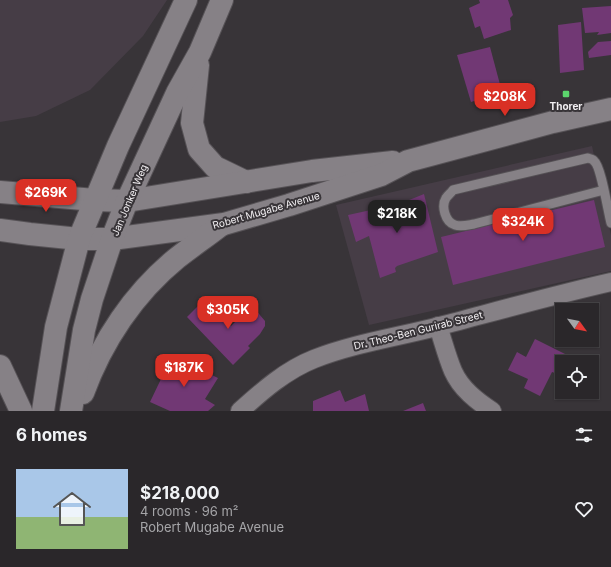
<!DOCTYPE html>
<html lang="en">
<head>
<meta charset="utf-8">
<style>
	:root { --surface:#2a272a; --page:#363336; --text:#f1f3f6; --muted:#a5a5a8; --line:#464447; --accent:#d93025 }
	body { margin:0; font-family:Inter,sans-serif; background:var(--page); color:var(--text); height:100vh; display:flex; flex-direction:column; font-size:15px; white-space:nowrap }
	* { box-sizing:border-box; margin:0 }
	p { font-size:13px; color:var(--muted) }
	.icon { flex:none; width:22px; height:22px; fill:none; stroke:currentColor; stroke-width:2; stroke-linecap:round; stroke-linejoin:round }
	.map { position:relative; height:411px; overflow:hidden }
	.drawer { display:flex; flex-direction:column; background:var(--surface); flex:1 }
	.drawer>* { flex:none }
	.needle { width:26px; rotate:123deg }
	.controls { position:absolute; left:555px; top:303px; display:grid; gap:8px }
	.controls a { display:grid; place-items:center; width:44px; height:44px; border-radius:0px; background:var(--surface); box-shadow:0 1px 3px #0004,0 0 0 1px var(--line); font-size:20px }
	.price { position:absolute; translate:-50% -34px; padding:0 9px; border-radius:8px; background:var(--accent); color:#fff; font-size:13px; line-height:26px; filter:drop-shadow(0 1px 2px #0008) }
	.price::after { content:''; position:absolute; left:50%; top:24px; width:12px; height:9px; margin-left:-6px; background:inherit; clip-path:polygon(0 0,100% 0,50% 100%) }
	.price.selected { background:#222; color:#fff }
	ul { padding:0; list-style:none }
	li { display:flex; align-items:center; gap:12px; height:100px; padding:0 16px }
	li span { display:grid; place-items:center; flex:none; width:112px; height:80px; border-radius:0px; color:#555 }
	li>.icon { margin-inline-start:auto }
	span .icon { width:48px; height:48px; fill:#fffc; stroke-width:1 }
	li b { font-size:17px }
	h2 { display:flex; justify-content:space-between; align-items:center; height:48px; padding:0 16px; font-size:17px }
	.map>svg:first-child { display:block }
	.built { fill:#463d46 }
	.building { fill:#713874 }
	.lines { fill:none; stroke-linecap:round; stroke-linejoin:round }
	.lane-casing { stroke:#565256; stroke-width:11 }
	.street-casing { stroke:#565256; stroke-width:20 }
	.secondary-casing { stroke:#565256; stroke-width:24 }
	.lane { stroke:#868186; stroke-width:9 }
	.street { stroke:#868186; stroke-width:18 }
	.secondary { stroke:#868186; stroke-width:22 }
	.poi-dot { fill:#5cd56d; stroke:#383438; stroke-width:1.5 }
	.labels { text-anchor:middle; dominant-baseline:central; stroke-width:4; stroke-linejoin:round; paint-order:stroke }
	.poi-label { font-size:10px; font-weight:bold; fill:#f3f0f3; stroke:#383438 }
	.street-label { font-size:10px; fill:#f3f0f3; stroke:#383438 }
</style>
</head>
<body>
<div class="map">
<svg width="611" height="411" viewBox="0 0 611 411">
	<rect width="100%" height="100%" fill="#383438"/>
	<g class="built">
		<path d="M 0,0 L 167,0 L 143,36 L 90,90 L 36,116 L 0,122 Z"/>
		<path d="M 592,146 L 611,235 L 611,271 L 369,325 L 336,205 Z"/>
	</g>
	<g class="building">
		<path d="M 479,0 L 508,0 L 513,15 L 510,18 L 511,30 L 484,39 L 480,26 L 475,28 L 469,8 L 480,3 Z"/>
		<path d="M 611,6 L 611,33 L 597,35 L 599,32 L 585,33 L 582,8 Z"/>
		<path d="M 581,22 L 584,70 L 560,73 L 558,25 Z"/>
		<path d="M 611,41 L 611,55 L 589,58 L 588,52 L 598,42 Z"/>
		<path d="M 490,47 L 502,92 L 471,102 L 457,55 Z"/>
		<path d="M 424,194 L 438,252 L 397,266 L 395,268 L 396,272 L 380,278 L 369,236 L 356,242 L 348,215 L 380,208 L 382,211 Z"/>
		<path d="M 594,200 L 605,247 L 453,285 L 441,237 Z"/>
		<path d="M 205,299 L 231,326 L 241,316 L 245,308 L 248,307 L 254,308 L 265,321 L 265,326 L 260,334 L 248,346 L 250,348 L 233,365 L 187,317 Z"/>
		<path d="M 535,339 L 567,355 L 564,362 L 562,362 L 562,365 L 558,374 L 552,372 L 540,396 L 524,388 L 528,379 L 508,370 L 517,352 L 526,357 Z"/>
		<path d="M 567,340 L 586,340 L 586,344 L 568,347 Z"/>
		<path d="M 172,356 L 218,378 L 205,399 L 215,405 L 208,411 L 170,411 L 150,402 Z"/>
		<path d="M 340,390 L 345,402 L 365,394 L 369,411 L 313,411 L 313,401 Z"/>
		<path d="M 423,403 L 426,411 L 403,411 Z"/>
	</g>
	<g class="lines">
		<g class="lane-casing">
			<path id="lane" d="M 604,190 L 474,224 C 468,225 461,227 455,225 C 445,222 441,206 446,198 C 448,195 451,193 453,190 L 588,158 C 590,159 593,159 594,161 C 601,166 608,212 611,223"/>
		</g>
		<g class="street-casing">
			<g id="street">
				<path d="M 438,326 C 443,341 447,357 453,371 C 461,389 477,401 492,411"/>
				<path d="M 240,411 C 262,391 286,370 314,359 C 355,343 398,337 440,326 C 497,311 554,295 611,282"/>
			</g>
		</g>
		<g class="secondary-casing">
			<g id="secondary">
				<path d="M 198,65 L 192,123 L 199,149 L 215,167 L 246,182"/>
				<path d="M 0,192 L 95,200 L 127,201 L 312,171 L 393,162"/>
				<path d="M 0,230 L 30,234 L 79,239 L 112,239 L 224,224 L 289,205 L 381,175 L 408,161 L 553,122 L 611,109"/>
				<path d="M 0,366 L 21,411"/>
				<path d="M 83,393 C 102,341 134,293 177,258 C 191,247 207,236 221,225"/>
				<path d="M 43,411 L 56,327 L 79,239 L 118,146 L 186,0"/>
				<path d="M 71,411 L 84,330 L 92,299 L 112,239 L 127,201 L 177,93 L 200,52 L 222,0"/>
			</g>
		</g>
		<use href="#lane" class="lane"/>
		<use href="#street" class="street"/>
		<use href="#secondary" class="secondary"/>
	</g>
	<rect class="poi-dot" x="562" y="90" width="8" height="8" rx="2"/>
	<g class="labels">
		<g class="poi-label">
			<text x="566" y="106">Thorer</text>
		</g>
		<g class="street-label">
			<text transform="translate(129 200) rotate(-67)">Jan Jonker Weg</text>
			<text transform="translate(266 210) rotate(-16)">Robert Mugabe Avenue</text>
			<text transform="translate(418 330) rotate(-14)">Dr. Theo-Ben Gurirab Street</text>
		</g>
	</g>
</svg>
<div class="controls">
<a><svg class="needle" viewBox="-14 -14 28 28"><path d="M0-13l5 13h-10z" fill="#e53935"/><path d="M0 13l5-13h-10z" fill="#a5a5a8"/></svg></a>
<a><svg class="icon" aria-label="locate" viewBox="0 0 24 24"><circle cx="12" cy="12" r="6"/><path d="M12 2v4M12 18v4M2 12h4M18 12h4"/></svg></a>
</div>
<b class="price" style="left:505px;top:117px">$208K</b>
<b class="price" style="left:46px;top:213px">$269K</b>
<b class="price selected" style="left:397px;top:234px">$218K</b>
<b class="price" style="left:523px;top:242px">$324K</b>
<b class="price" style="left:228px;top:330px">$305K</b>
<b class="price" style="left:184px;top:388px">$187K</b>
</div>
<section class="drawer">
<h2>6 homes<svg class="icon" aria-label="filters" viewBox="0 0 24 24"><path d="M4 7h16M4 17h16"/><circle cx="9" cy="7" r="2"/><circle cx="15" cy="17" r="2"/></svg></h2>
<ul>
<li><span style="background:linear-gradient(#a9c7e8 60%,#8fb573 0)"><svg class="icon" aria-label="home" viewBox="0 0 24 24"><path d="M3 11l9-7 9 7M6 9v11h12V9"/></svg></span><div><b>$218,000</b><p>4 rooms · 96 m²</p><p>Robert Mugabe Avenue</p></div><svg class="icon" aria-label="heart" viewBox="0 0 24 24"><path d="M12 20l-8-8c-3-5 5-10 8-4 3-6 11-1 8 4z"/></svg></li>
</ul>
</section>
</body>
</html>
